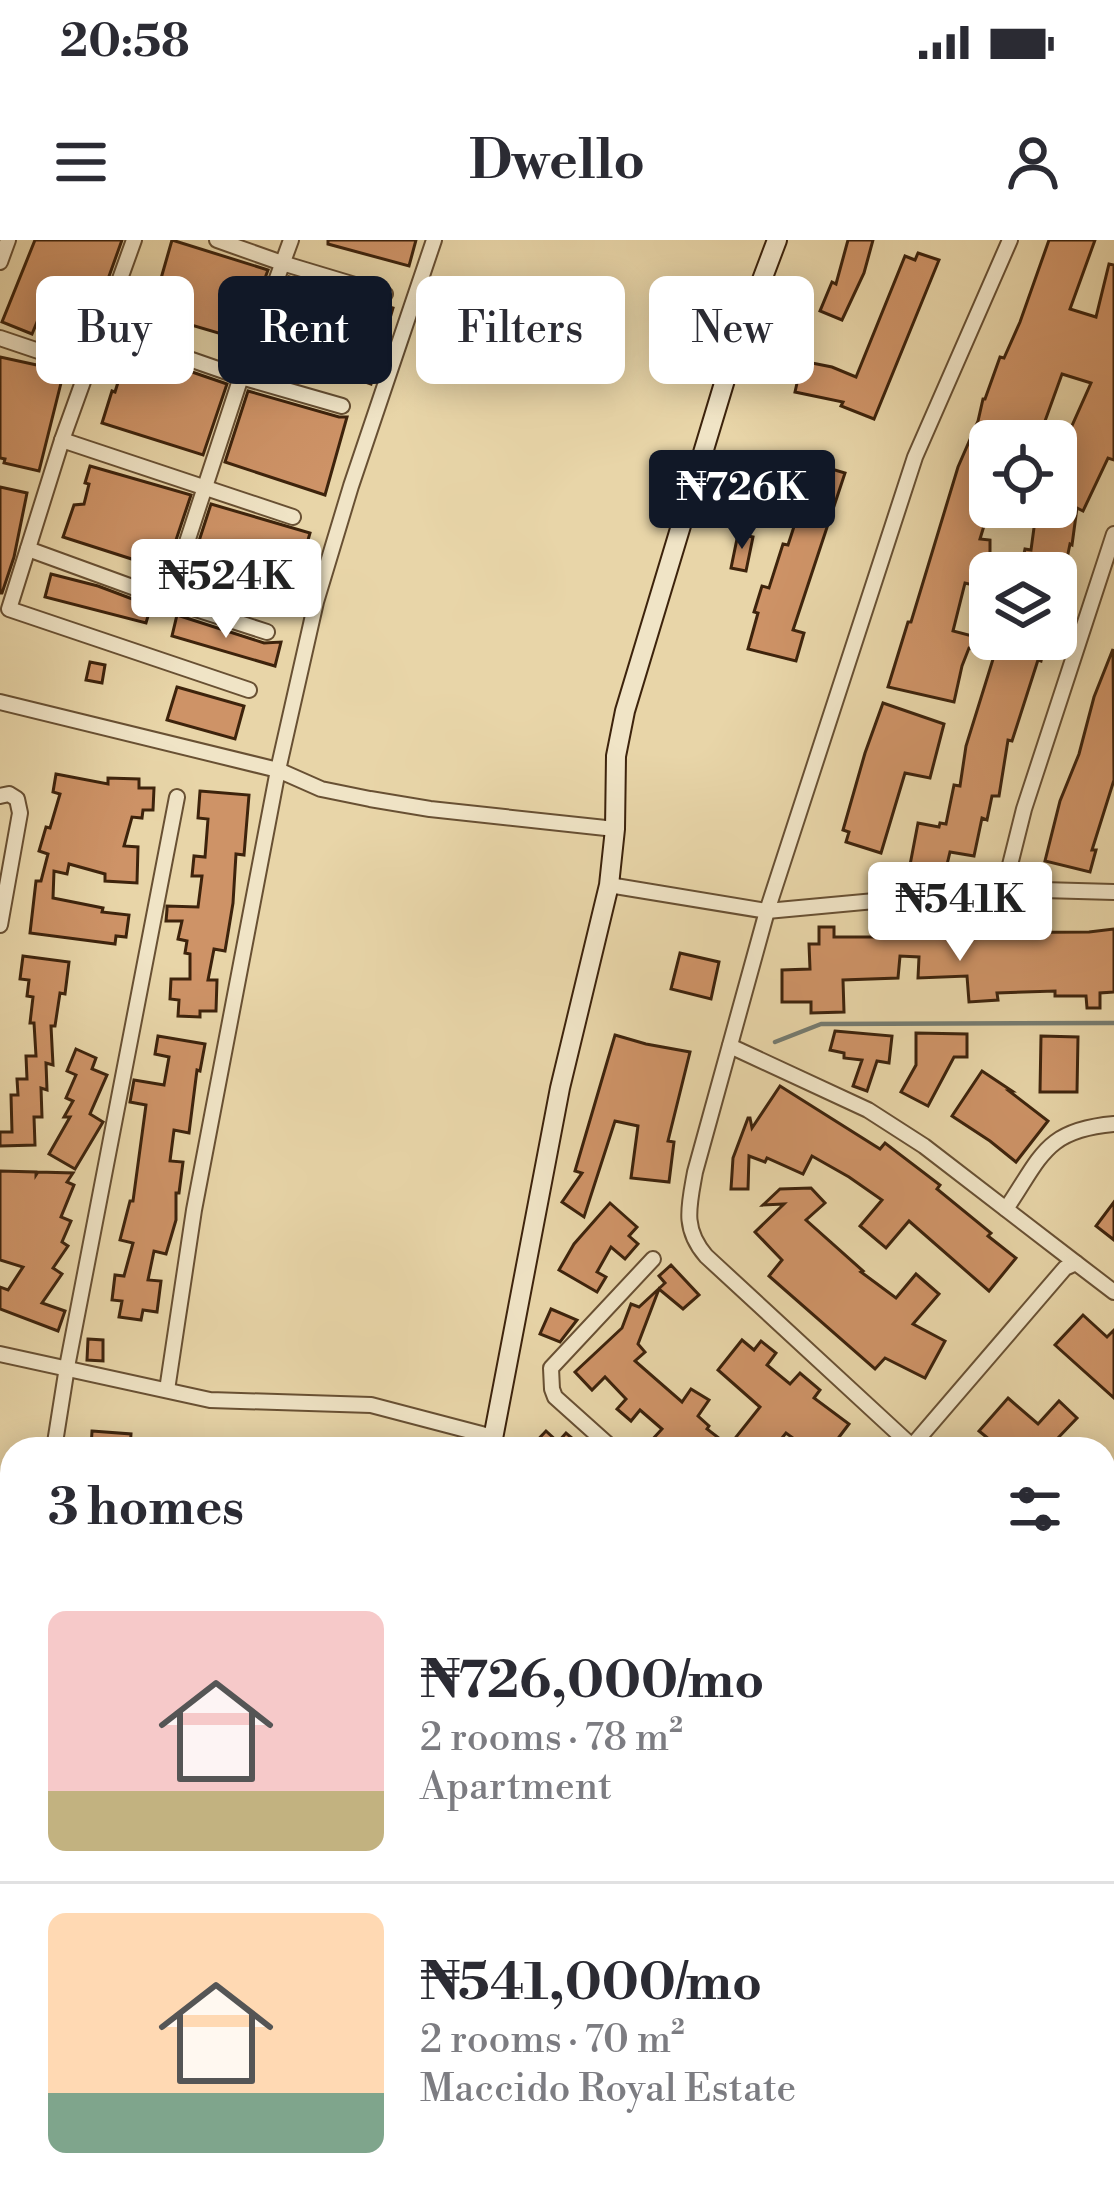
<!DOCTYPE html>
<html lang="en">
<head>
<meta charset="utf-8">
<style>
	:root { --surface:#fff; --page:#f7f7f7; --text:#2b2b33; --muted:#7c7c81; --line:#e1e1e2; --accent:#111827 }
	body { margin:0; font-family:"Libre Bodoni",serif; background:var(--page); color:var(--text); height:100vh; display:flex; flex-direction:column; font-size:45px; white-space:nowrap }
	* { box-sizing:border-box; margin:0 }
	p { font-size:39px; color:var(--muted) }
	.icon { flex:none; width:66px; height:66px; fill:none; stroke:currentColor; stroke-width:2; stroke-linecap:round; stroke-linejoin:round }
	.map { position:relative; flex:1; overflow:hidden }
	.side { position:absolute; left:0px; top:1197px; width:1116px; height:771px; display:flex; flex-direction:column; background:var(--surface); border-radius:36px 36px 0 0; box-shadow:0 6px 30px #0003 }
	.side>* { flex:none }
	.top-card { position:absolute; left:36px; top:36px; width:1044px; height:108px; display:flex; gap:24px }
	.fabs { position:absolute; left:969px; top:180px; display:grid; gap:24px }
	.fabs a { display:grid; place-items:center; width:108px; height:108px; border-radius:18px; background:var(--surface); box-shadow:0 6px 30px #0003; font-size:60px }
	.price { position:absolute; translate:-50% -102px; padding:0 27px; border-radius:12px; background:#fff; color:#222; font-size:39px; line-height:78px; filter:drop-shadow(0 3px 6px #0008) }
	.price::after { content:''; position:absolute; left:50%; top:72px; width:36px; height:27px; margin-left:-18px; background:inherit; clip-path:polygon(0 0,100% 0,50% 100%) }
	.price.active { background:var(--accent); color:#fff }
	ul { padding:0; list-style:none }
	li { display:flex; align-items:center; gap:36px; height:300px; padding:0 48px }
	li+li { border-top:3px solid var(--line) }
	li span { display:grid; place-items:center; flex:none; width:336px; height:240px; border-radius:18px; color:#555 }
	li>.icon { margin-inline-start:auto }
	span .icon { width:144px; height:144px; fill:#fffc; stroke-width:1 }
	li b { font-size:51px }
	h2 { display:flex; justify-content:space-between; align-items:center; height:144px; padding:0 48px; font-size:51px }
	.tag { padding:0 42px; border-radius:18px; background:var(--surface); box-shadow:0 6px 30px #0003; font-size:42px; line-height:108px }
	.tag.active { background:var(--accent); color:#fff }
	.status { display:flex; justify-content:space-between; align-items:center; height:84px; padding:0 60px; background:var(--surface); direction:ltr }
	.status svg { height:33px; fill:currentColor }
	header { display:flex; justify-content:space-between; align-items:center; height:156px; padding:0 48px; background:var(--surface); font-size:54px; font-weight:800 }
	.map>svg:first-child { display:block }
	.lines { fill:none; stroke-linecap:round; stroke-linejoin:round }
	.stream { stroke:#757b70; stroke-width:4.5 }
	.building { fill:#ce9367; stroke:#3d230c; stroke-width:3; fill-rule:evenodd }
	.street-casing { stroke:#685033; stroke-width:18 }
	.secondary-casing { stroke:#3d230c; stroke-width:22 }
	.street { stroke:#f0e4c6; stroke-width:14 }
	.secondary { stroke:#f0e4c6; stroke-width:18 }
</style>
</head>
<body>
<div class="status"><b>20:58</b><svg viewBox="0 0 49 12"><path d="M0 12V9h3v3zM5 12V6h3v6zM10 12V3h3v9zM15 12V0h3v12zM26 1h20v11H26zM47 4h2v5h-2z"/></svg></div>
<header><svg class="icon" aria-label="menu" viewBox="0 0 24 24"><path d="M4 6h16M4 12h16M4 18h16"/></svg>Dwello<svg class="icon" aria-label="person" viewBox="0 0 24 24"><circle cx="12" cy="8" r="4"/><path d="M4 21q1-7 8-7t8 7"/></svg></header>
<div class="map">
<svg width="1114" height="1966" viewBox="0 0 1114 1966">
	<rect width="100%" height="100%" fill="#e8d5a8"/>
	<filter id="stains"><feTurbulence type="fractalNoise" baseFrequency=".00167" numOctaves="4"/><feColorMatrix values="0 0 0 0 .2 0 0 0 0 .09 0 0 0 0 .02 0 0 0 .5 -.17"/></filter>
	<radialGradient id="worn" r=".72"><stop offset=".6" stop-color="#630" stop-opacity="0"/><stop offset="1" stop-color="#630" stop-opacity=".3"/></radialGradient>
	<g class="lines">
		<path class="stream" d="M 775,802 L 821,784 L 1114,783"/>
	</g>
	<g class="building">
		<path d="M 35,0 L 122,0 L 89,92 L 40,75 L 32,94 L 2,82 Z"/>
		<path d="M 172,0 L 268,30 L 242,100 L 147,72 L 156,40 L 160,42 Z"/>
		<path d="M 328,0 L 416,0 L 409,26 L 328,4 Z"/>
		<path d="M 848,0 L 873,0 L 864,33 L 842,80 L 820,71 L 832,42 L 836,44 Z"/>
		<path d="M 1049,0 L 1095,0 L 1070,69 L 1096,77 L 1109,24 L 1114,25 L 1114,220 L 1108,218 L 1083,271 L 1077,268 L 1072,305 L 1070,304 L 1064,333 L 1020,333 L 1025,309 L 1031,310 L 1036,273 L 1056,276 L 1056,201 L 990,201 L 990,266 L 980,299 L 990,300 L 990,349 L 965,343 L 953,391 L 999,403 L 999,399 L 1046,399 L 1041,421 L 1038,420 L 1012,501 L 1008,500 L 999,556 L 992,556 L 987,580 L 982,578 L 974,616 L 950,612 L 945,633 L 910,625 L 918,583 L 939,587 L 940,583 L 946,584 L 954,545 L 960,546 L 966,506 L 994,416 L 969,408 L 962,426 L 954,462 L 888,447 L 908,382 L 911,382 L 958,227 L 978,181 L 983,159 L 985,159 L 1000,117 L 1004,118 L 1020,82 ZM 1062,134 L 1091,143 L 1070,190 L 1045,181 Z"/>
		<path d="M 918,13 L 939,20 L 874,179 L 841,166 L 843,162 L 795,152 L 802,121 L 832,127 L 856,137 L 905,16 L 915,20 Z"/>
		<path d="M 289,37 L 393,68 L 371,144 L 300,119 L 296,130 L 282,125 L 286,114 L 264,107 Z"/>
		<path d="M 128,110 L 227,144 L 203,215 L 102,183 L 112,151 L 115,152 Z"/>
		<path d="M 0,117 L 64,131 L 39,231 L 4,223 L 5,219 L 0,218 Z"/>
		<path d="M 248,151 L 339,177 L 347,177 L 325,255 L 225,222 Z"/>
		<path d="M 766,215 L 802,229 L 805,221 L 845,233 L 793,390 L 804,393 L 796,421 L 748,409 L 758,373 L 754,372 L 762,346 L 769,348 L 783,304 L 788,305 L 803,259 L 756,241 Z"/>
		<path d="M 90,226 L 191,255 L 166,330 L 63,297 L 74,265 L 84,264 L 89,244 L 85,243 Z"/>
		<path d="M 0,247 L 27,253 L 14,317 L 2,353 L 0,353 Z"/>
		<path d="M 211,264 L 310,293 L 289,367 L 188,335 Z"/>
		<path d="M 738,294 L 753,297 L 746,331 L 731,328 Z"/>
		<path d="M 51,334 L 98,346 L 151,366 L 146,383 L 45,357 Z"/>
		<path d="M 177,375 L 264,403 L 281,402 L 275,426 L 172,396 Z"/>
		<path d="M 1113,409 L 1114,540 L 1092,610 L 1096,610 L 1090,632 L 1045,621 L 1060,561 L 1079,514 L 1094,457 Z"/>
		<path d="M 90,422 L 105,425 L 102,443 L 86,440 Z"/>
		<path d="M 177,447 L 244,466 L 235,499 L 167,480 Z"/>
		<path d="M 883,463 L 944,484 L 930,538 L 905,533 L 881,613 L 846,602 L 849,592 L 843,590 L 865,513 Z"/>
		<path d="M 56,534 L 108,544 L 108,538 L 139,539 L 139,548 L 154,548 L 153,570 L 143,570 L 142,578 L 132,577 L 124,606 L 138,607 L 137,643 L 105,641 L 105,634 L 69,624 L 67,634 L 54,631 L 53,658 L 103,668 L 102,672 L 129,675 L 126,697 L 116,696 L 115,704 L 30,693 L 36,641 L 41,641 L 48,614 L 39,611 L 46,587 L 50,588 L 60,554 L 53,552 Z"/>
		<path d="M 200,551 L 249,555 L 244,615 L 236,614 L 233,663 L 225,711 L 214,709 L 208,740 L 217,740 L 216,771 L 200,771 L 200,777 L 178,776 L 179,760 L 170,759 L 171,739 L 190,739 L 190,714 L 185,713 L 187,701 L 178,699 L 182,681 L 166,681 L 167,670 L 167,666 L 198,667 L 202,636 L 192,636 L 194,616 L 205,617 L 208,579 L 198,578 Z"/>
		<path d="M 819,687 L 834,687 L 834,697 L 874,697 L 928,696 L 928,693 L 1089,692 L 1114,689 L 1114,752 L 1100,753 L 1100,768 L 1087,768 L 1086,756 L 1055,756 L 1055,751 L 997,753 L 998,760 L 969,762 L 967,736 L 918,738 L 919,717 L 900,716 L 898,738 L 843,740 L 844,772 L 811,773 L 811,762 L 782,762 L 782,730 L 810,729 L 809,704 L 819,704 Z"/>
		<path d="M 680,713 L 719,722 L 711,759 L 671,749 Z"/>
		<path d="M 23,716 L 69,722 L 65,754 L 60,753 L 55,786 L 51,786 L 53,825 L 46,823 L 47,850 L 41,848 L 42,877 L 34,877 L 35,905 L 0,906 L 0,892 L 12,892 L 11,855 L 18,855 L 17,839 L 27,839 L 26,816 L 36,816 L 34,783 L 30,783 L 33,757 L 27,756 L 29,740 L 20,739 Z"/>
		<path d="M 835,791 L 892,796 L 889,823 L 877,821 L 867,851 L 853,846 L 862,820 L 844,818 L 844,813 L 830,810 Z"/>
		<path d="M 916,793 L 967,794 L 967,817 L 954,817 L 928,866 L 901,852 L 916,825 Z"/>
		<path d="M 615,795 L 646,804 L 690,812 L 668,901 L 674,902 L 669,942 L 631,938 L 638,886 L 615,881 L 584,977 L 562,962 L 582,933 L 575,931 Z"/>
		<path d="M 158,796 L 205,804 L 200,831 L 197,830 L 189,893 L 174,890 L 170,921 L 183,922 L 179,953 L 176,953 L 176,980 L 166,1014 L 154,1011 L 148,1040 L 161,1041 L 157,1072 L 143,1070 L 141,1080 L 119,1077 L 122,1061 L 112,1060 L 115,1035 L 124,1036 L 133,1003 L 120,1000 L 130,961 L 133,961 L 146,865 L 130,862 L 134,840 L 164,845 L 169,817 L 155,814 Z"/>
		<path d="M 1041,796 L 1078,797 L 1077,852 L 1040,852 Z"/>
		<path d="M 76,809 L 96,818 L 92,829 L 107,835 L 90,874 L 103,882 L 75,929 L 49,914 L 70,877 L 64,877 L 73,861 L 66,858 L 76,835 L 67,831 Z"/>
		<path d="M 982,831 L 1012,851 L 1009,851 L 1048,881 L 1016,922 L 990,901 L 952,876 Z"/>
		<path d="M 780,846 L 880,909 L 885,903 L 940,945 L 937,949 L 991,993 L 988,996 L 1016,1018 L 989,1051 L 909,981 L 886,1008 L 860,986 L 882,960 L 849,937 L 812,916 L 803,934 L 767,918 L 765,922 L 749,916 L 748,949 L 731,949 L 733,918 L 748,878 L 750,878 L 752,888 Z"/>
		<path d="M 0,931 L 36,932 L 36,935 L 38,932 L 73,933 L 67,942 L 74,945 L 61,977 L 71,981 L 62,1002 L 68,1006 L 53,1028 L 62,1034 L 42,1063 L 65,1071 L 58,1091 L 0,1069 L 0,1047 L 8,1050 L 23,1027 L 0,1020 Z"/>
		<path d="M 811,948 L 825,963 L 806,980 L 863,1031 L 861,1032 L 896,1058 L 916,1034 L 939,1054 L 913,1084 L 945,1101 L 925,1138 L 885,1118 L 875,1129 L 769,1036 L 782,1020 L 755,992 L 784,964 L 763,965 L 780,949 Z"/>
		<path d="M 1114,962 L 1114,1000 L 1096,986 Z"/>
		<path d="M 610,963 L 637,987 L 629,996 L 638,1004 L 625,1019 L 611,1007 L 597,1032 L 606,1037 L 597,1052 L 559,1030 L 574,1004 Z"/>
		<path d="M 671,1025 L 699,1055 L 683,1069 L 659,1049 L 638,1104 L 645,1112 L 635,1121 L 682,1162 L 691,1149 L 709,1160 L 698,1176 L 709,1186 L 707,1189 L 729,1206 L 760,1167 L 718,1130 L 742,1100 L 754,1110 L 761,1101 L 776,1113 L 767,1125 L 790,1144 L 800,1133 L 820,1150 L 814,1158 L 849,1184 L 830,1209 L 808,1209 L 786,1193 L 773,1209 L 684,1209 L 676,1202 L 670,1209 L 660,1209 L 651,1201 L 662,1189 L 640,1170 L 631,1181 L 617,1169 L 626,1159 L 605,1137 L 592,1150 L 575,1132 L 622,1088 L 631,1064 L 639,1067 L 665,1043 L 659,1036 Z"/>
		<path d="M 551,1069 L 577,1080 L 560,1102 L 540,1094 Z"/>
		<path d="M 1083,1075 L 1107,1097 L 1114,1090 L 1114,1158 L 1055,1105 Z"/>
		<path d="M 88,1099 L 103,1100 L 103,1121 L 87,1120 Z"/>
		<path d="M 1008,1158 L 1038,1184 L 1059,1161 L 1077,1178 L 1056,1200 L 1067,1209 L 1001,1209 L 979,1191 Z"/>
		<path d="M 92,1191 L 131,1194 L 130,1209 L 91,1209 Z"/>
		<path d="M 546,1191 L 558,1202 L 566,1193 L 585,1209 L 529,1209 Z"/>
	</g>
	<g class="lines">
		<g class="street-casing">
			<g id="street">
				<path d="M 134,0 L 62,200 L 9,369 L 249,450"/>
				<path d="M 217,0 L 282,23 L 385,54"/>
				<path d="M 0,22 L 8,0"/>
				<path d="M 103,89 L 241,137 L 342,166"/>
				<path d="M 0,98 L 89,128"/>
				<path d="M 62,200 L 293,277"/>
				<path d="M 28,309 L 168,360 L 267,392"/>
				<path d="M 168,360 L 241,137 L 291,0"/>
				<path d="M 0,462 L 278,530 L 321,549 L 370,559 L 430,569 L 615,589"/>
				<path d="M 0,556 L 9,554 L 17,559 L 20,573 L 0,685"/>
				<path d="M 609,645 L 767,671 L 1004,649 L 1114,652"/>
				<path d="M 1004,649 L 1024,569 L 1114,294"/>
				<path d="M 730,806 L 868,870 L 924,906 L 1076,1023"/>
				<path d="M 1006,969 C 1042,916 1045,890 1114,884"/>
				<path d="M 0,1114 L 210,1160 L 371,1165 L 493,1197"/>
				<path d="M 167,1150 L 194,970 L 278,530 L 316,362 L 351,246 L 434,0"/>
				<path d="M 912,1206 L 1065,1028 L 1076,1023 L 1114,1052"/>
				<path d="M 54,1209 L 67,1127 L 177,557"/>
				<path d="M 613,1209 L 555,1157 L 552,1149 L 551,1128 L 653,1019"/>
				<path d="M 915,1209 L 706,1016 C 682,988 689,966 695,932 L 767,671 L 915,217 L 1010,0"/>
				<path d="M 1104,1377 L 1114,1386"/>
				<path d="M 0,1566 L 12,1491"/>
				<path d="M 1104,1647 L 1114,1657"/>
				<path d="M 1104,1681 L 1114,1670"/>
				<path d="M 1104,1956 L 1114,1944"/>
				<path d="M 498,1966 L 500,1956"/>
				<path d="M 697,1966 L 698,1956"/>
				<path d="M 845,1966 L 854,1956"/>
			</g>
		</g>
		<g class="secondary-casing">
			<g id="secondary">
				<path d="M 491,1209 L 560,848 L 609,645 L 615,589 L 616,516 L 625,471 L 728,130 L 777,0"/>
				<path d="M 357,1966 L 360,1956"/>
			</g>
		</g>
		<use href="#street" class="street"/>
		<use href="#secondary" class="secondary"/>
	</g>
	<rect width="100%" height="100%" filter="url(#stains)"/>
	<rect width="100%" height="100%" fill="url(#worn)"/>
</svg>
<div class="fabs">
<a><svg class="icon" aria-label="locate" viewBox="0 0 24 24"><circle cx="12" cy="12" r="6"/><path d="M12 2v4M12 18v4M2 12h4M18 12h4"/></svg></a>
<a><svg class="icon" aria-label="layers" viewBox="0 0 24 24"><path d="M12 4l9 5-9 5-9-5zM3 14l9 5 9-5"/></svg></a>
</div>
<b class="price active" style="left:742px;top:312px">₦726K</b>
<b class="price" style="left:226px;top:401px">₦524K</b>
<b class="price" style="left:960px;top:724px">₦541K</b>
<div class="top-card">
<a class="tag">Buy</a>
<a class="tag active">Rent</a>
<a class="tag">Filters</a>
<a class="tag">New</a>
</div>
<section class="side">
<h2>3 homes<svg class="icon" aria-label="filters" viewBox="0 0 24 24"><path d="M4 7h16M4 17h16"/><circle cx="9" cy="7" r="2"/><circle cx="15" cy="17" r="2"/></svg></h2>
<ul>
<li><span style="background:linear-gradient(#f6c9c9 75%,#c2b280 0)"><svg class="icon" aria-label="home" viewBox="0 0 24 24"><path d="M3 11l9-7 9 7M6 9v11h12V9"/></svg></span><div><b>₦726,000/mo</b><p>2 rooms · 78 m²</p><p>Apartment</p></div></li>
<li><span style="background:linear-gradient(#ffd9b3 75%,#7fa58c 0)"><svg class="icon" aria-label="home" viewBox="0 0 24 24"><path d="M3 11l9-7 9 7M6 9v11h12V9"/></svg></span><div><b>₦541,000/mo</b><p>2 rooms · 70 m²</p><p>Maccido Royal Estate</p></div></li>
</ul>
</section>
</div>
</body>
</html>
